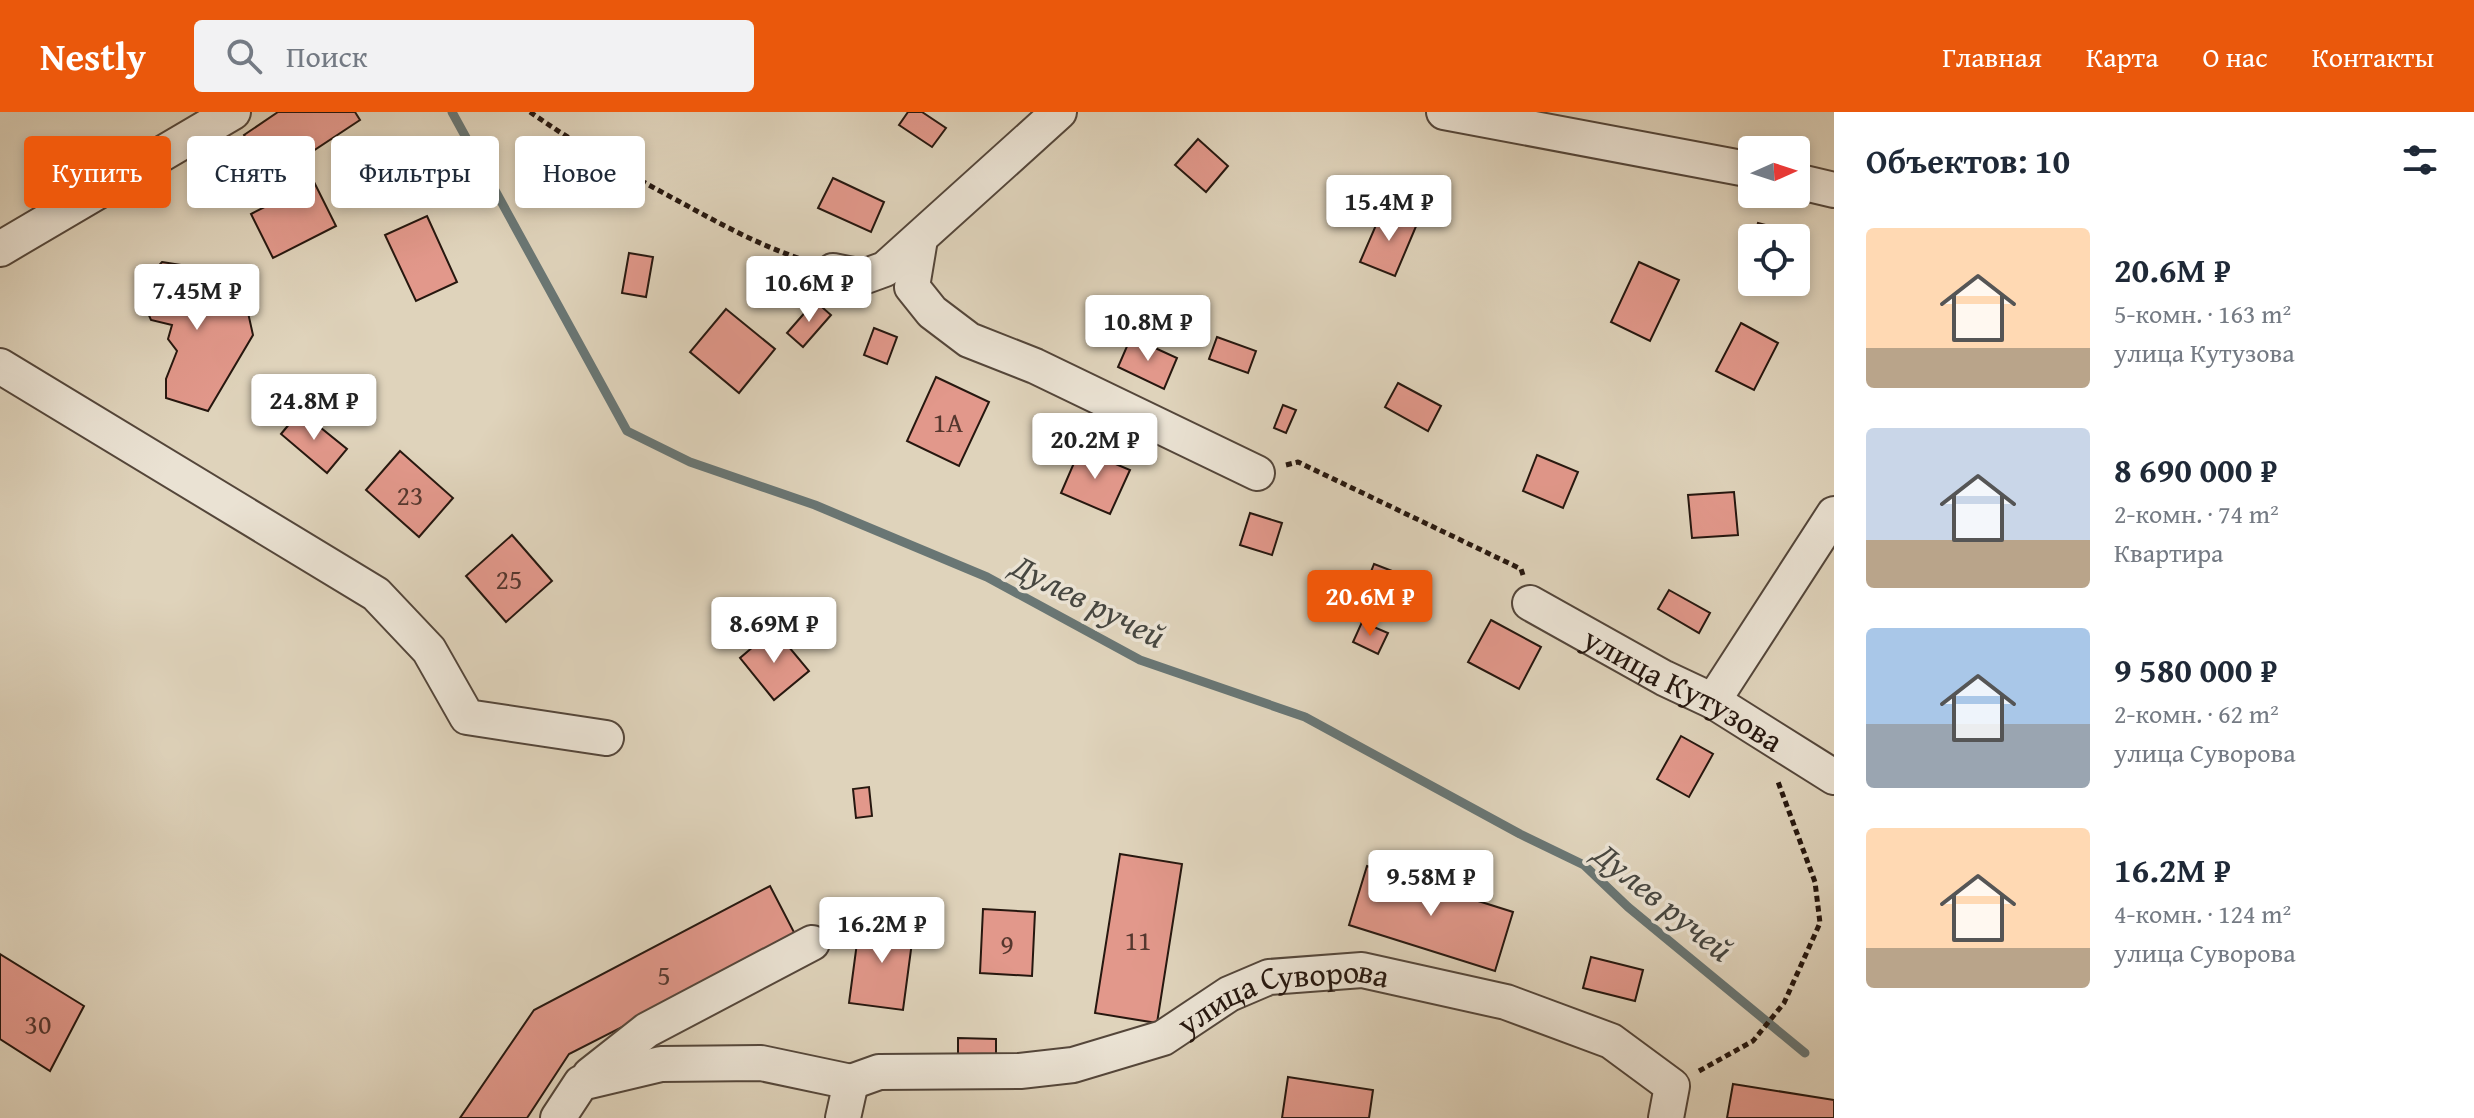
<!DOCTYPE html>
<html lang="ru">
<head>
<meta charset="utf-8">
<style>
	:root { --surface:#fff; --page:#f2f2f3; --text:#1f2937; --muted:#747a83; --accent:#ea580c }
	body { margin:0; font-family:"Gentium Book Plus",serif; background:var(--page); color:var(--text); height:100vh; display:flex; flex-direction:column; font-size:30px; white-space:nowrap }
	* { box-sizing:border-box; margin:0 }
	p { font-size:26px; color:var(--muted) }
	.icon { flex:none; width:44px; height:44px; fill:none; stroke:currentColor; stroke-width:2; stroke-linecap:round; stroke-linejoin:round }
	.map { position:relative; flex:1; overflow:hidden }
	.panel { display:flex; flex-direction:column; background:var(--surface); width:640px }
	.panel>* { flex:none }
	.banner { position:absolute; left:24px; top:24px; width:760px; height:72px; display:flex; gap:16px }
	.needle { width:52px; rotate:87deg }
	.fabs { position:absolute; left:1738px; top:24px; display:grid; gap:16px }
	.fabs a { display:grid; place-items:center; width:72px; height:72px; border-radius:8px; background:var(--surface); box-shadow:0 4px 12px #0003; font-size:40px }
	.price { position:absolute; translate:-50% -68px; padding:0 18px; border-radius:8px; background:#fff; color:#222; font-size:26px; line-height:52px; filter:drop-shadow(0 2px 4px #0008) }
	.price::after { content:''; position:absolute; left:50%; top:48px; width:24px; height:18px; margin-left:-12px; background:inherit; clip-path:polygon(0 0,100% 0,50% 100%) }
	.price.active { background:var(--accent); color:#fff }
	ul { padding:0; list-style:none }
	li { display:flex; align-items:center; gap:24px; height:200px; padding:0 32px }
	li span { display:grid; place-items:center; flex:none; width:224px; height:160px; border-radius:8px; color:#555 }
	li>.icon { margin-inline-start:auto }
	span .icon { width:96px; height:96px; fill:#fffc; stroke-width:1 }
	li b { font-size:34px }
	h2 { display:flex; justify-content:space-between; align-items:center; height:96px; padding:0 32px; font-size:34px }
	.tag { padding:0 28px; border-radius:8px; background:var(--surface); box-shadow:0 4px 12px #0003; font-size:28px; line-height:72px }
	.tag.active { background:var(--accent); color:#fff }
	header { display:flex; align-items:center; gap:48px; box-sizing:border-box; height:112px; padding:0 40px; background:var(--accent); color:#fff }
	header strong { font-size:38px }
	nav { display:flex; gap:44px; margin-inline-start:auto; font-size:28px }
	.search { width:560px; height:72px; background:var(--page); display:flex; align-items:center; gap:20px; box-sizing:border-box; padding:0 28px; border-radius:8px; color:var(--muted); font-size:30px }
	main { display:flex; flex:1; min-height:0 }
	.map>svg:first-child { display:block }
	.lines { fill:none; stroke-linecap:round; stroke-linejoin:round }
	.stream { stroke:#697674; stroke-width:9 }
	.building { fill:#e2988b; stroke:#26170f; stroke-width:2 }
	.minor-casing { stroke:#54463a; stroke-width:38 }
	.path { stroke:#26170f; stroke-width:5; stroke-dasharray:6 4; stroke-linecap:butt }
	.minor { stroke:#eae2d3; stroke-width:34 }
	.labels { text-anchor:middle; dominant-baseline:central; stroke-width:7; stroke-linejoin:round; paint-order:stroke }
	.number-label { font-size:28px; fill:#55372e }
	.street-label { font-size:32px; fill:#26170f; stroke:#eae2d3 }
	.water-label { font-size:34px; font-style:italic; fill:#474741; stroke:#eae2d3 }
</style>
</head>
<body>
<header>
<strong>Nestly</strong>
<div class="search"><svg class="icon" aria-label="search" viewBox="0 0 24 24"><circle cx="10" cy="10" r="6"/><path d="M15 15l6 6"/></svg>Поиск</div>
<nav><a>Главная</a><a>Карта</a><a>О нас</a><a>Контакты</a></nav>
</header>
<main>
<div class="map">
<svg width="1834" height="1006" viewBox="0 0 1834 1006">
	<rect width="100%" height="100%" fill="#dfd3bb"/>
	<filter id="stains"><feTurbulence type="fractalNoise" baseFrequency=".0025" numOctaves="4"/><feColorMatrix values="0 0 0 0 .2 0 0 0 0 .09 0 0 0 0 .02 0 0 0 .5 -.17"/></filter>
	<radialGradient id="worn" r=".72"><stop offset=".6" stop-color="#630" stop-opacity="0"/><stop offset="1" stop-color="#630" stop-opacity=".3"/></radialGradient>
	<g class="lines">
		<path class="stream" d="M 452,0 L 627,319 L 690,350 L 815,393 L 987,465 L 1140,548 L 1305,605 L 1520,722 L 1584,753 L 1628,795 L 1805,941"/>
	</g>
	<g class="building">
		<path d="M 278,0 L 355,0 L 360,8 L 272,66 L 244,23 Z"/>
		<path d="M 908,0 L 922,0 L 946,16 L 932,35 L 899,13 Z"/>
		<path d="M 1198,27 L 1228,54 L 1206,80 L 1175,53 Z"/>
		<path d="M 833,66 L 884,90 L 871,120 L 818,96 Z"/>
		<path d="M 314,70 L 336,114 L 273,146 L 251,102 Z"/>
		<path d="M 1383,97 L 1417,112 L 1395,164 L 1360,150 Z"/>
		<path d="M 427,104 L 457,170 L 416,189 L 385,123 Z"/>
		<path d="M 1758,111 L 1788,119 L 1786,126 L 1754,126 Z"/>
		<path d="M 629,141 L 653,145 L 646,185 L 622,181 Z"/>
		<path d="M 162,150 L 187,154 L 247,196 L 253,223 L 208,299 L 166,286 L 166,267 L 177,239 L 168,227 L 172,213 L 151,208 L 142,188 L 148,165 Z"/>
		<path d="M 1639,150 L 1679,168 L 1650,229 L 1611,210 Z"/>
		<path d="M 815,189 L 831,203 L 803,235 L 787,221 Z"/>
		<path d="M 726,197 L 775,237 L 739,281 L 690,240 Z"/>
		<path d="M 1741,211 L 1778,231 L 1754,278 L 1716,259 Z"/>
		<path d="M 874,216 L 897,225 L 887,252 L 864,243 Z"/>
		<path d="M 1131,225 L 1177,246 L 1164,277 L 1118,255 Z"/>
		<path d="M 1217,225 L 1256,239 L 1248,261 L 1209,247 Z"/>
		<path d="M 936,265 L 989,290 L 959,354 L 907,329 Z"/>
		<path d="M 1398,271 L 1441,294 L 1428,319 L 1385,295 Z"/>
		<path d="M 1283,293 L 1296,298 L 1286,321 L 1274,316 Z"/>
		<path d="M 300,299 L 347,337 L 327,361 L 281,322 Z"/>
		<path d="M 1080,337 L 1130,358 L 1110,402 L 1061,381 Z"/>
		<path d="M 400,339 L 453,386 L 419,425 L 366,378 Z"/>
		<path d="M 1537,343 L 1578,360 L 1563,396 L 1523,379 Z"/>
		<path d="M 1734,380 L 1738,423 L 1692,426 L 1688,383 Z"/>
		<path d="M 1250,401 L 1282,411 L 1272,443 L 1240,433 Z"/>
		<path d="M 512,423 L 552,469 L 506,510 L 466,464 Z"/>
		<path d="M 1374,452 L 1395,460 L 1388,478 L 1367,470 Z"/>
		<path d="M 1669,478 L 1710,501 L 1699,521 L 1658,497 Z"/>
		<path d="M 1491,508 L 1541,535 L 1519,577 L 1468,550 Z"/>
		<path d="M 1362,510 L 1388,521 L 1378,542 L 1353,530 Z"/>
		<path d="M 774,517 L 809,559 L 774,588 L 740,546 Z"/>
		<path d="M 1681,624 L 1713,642 L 1689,685 L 1657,667 Z"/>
		<path d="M 869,675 L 872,704 L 856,706 L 853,677 Z"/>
		<path d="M 1120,742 L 1182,752 L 1157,911 L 1095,901 Z"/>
		<path d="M 1367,754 L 1513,800 L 1495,859 L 1349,813 Z"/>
		<path d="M 770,774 L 797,826 L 569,942 L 527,1006 L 460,1006 L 534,898 Z"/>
		<path d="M 983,797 L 1035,800 L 1032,864 L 980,861 Z"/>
		<path d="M 860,808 L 914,815 L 903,898 L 849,891 Z"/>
		<path d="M 0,842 L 84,894 L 50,959 L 0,927 Z"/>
		<path d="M 1591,845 L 1643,858 L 1635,889 L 1583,876 Z"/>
		<path d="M 958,926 L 996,927 L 996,947 L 958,946 Z"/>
		<path d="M 1288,965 L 1373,978 L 1369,1006 L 1282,1006 Z"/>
		<path d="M 1733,972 L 1834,988 L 1834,1006 L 1727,1006 Z"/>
	</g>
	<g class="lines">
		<g class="minor-casing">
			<g id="minor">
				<path d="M 1444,0 L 1752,58"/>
				<path d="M 1796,69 L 1834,78"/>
				<path d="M 920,127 L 912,175 L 932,200 L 969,228 L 1035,254 L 1257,361"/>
				<path d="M 0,137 L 233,0"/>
				<path d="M 833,159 L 863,165 L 885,157 L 1059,0"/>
				<path d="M 0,254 L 376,482 L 429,538 L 467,605 L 606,626"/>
				<path id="s1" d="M 1530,491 L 1664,566 L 1713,589 L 1834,665"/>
				<path d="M 1713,589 L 1834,402"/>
				<path d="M 590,963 L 647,918 L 812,831"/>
				<path id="s2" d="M 851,970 L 879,960 L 1020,959 L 1073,953 L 1163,926 L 1229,882 L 1269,865 L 1362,858 L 1506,890 L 1611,929 L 1672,974 L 1666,1006"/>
				<path d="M 558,1006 L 581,971 L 661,952 L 761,951 L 851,970"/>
				<path d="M 843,1006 L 851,970"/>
			</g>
		</g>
		<g class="path">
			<path d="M 530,0 C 579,34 631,64 684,92 C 724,114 763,135 807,149"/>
			<path d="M 1286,353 L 1298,350 L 1521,457 L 1523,463"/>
			<path d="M 1699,959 L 1753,929 L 1784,891 L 1820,811 L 1815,770 L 1777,667"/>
		</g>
		<use href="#minor" class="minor"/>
	</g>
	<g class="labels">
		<g class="number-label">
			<text x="948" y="309">1А</text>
			<text x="410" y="382">23</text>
			<text x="509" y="466">25</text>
			<text x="1138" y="827">11</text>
			<text x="1007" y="831">9</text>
			<text x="664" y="862">5</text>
			<text x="38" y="911">30</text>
		</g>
		<g class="street-label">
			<text stroke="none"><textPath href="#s1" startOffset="176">улица Кутузова</textPath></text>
			<text stroke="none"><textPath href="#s2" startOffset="450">улица Суворова</textPath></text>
		</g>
		<g class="water-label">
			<text transform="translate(1089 488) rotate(27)">Дулев ручей</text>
			<text transform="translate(1664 789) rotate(39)">Дулев ручей</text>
		</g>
	</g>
	<rect width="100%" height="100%" filter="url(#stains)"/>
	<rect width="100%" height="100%" fill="url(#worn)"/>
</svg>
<div class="fabs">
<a><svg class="needle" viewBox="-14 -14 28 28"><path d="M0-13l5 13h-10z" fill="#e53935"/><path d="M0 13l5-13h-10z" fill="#747a83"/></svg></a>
<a><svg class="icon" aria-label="locate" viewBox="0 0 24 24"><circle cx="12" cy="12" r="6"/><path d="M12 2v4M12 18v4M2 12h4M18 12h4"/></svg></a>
</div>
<b class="price" style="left:1389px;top:131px">15.4M ₽</b>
<b class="price" style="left:809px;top:212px">10.6M ₽</b>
<b class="price" style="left:197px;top:220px">7.45M ₽</b>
<b class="price" style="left:1148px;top:251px">10.8M ₽</b>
<b class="price" style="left:314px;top:330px">24.8M ₽</b>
<b class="price" style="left:1095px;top:369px">20.2M ₽</b>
<b class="price active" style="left:1370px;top:526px">20.6M ₽</b>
<b class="price" style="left:774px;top:553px">8.69M ₽</b>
<b class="price" style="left:1431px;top:806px">9.58M ₽</b>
<b class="price" style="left:882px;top:853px">16.2M ₽</b>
<div class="banner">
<a class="tag active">Купить</a>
<a class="tag">Снять</a>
<a class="tag">Фильтры</a>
<a class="tag">Новое</a>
</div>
</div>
<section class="panel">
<h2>Объектов: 10<svg class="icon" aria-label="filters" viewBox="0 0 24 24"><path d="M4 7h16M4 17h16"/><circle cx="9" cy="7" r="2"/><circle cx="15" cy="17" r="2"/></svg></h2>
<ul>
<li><span style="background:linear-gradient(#ffd9b3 75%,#b9a48a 0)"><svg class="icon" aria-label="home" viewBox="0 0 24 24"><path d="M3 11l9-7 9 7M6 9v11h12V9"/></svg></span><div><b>20.6M ₽</b><p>5-комн. · 163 m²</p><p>улица Кутузова</p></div></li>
<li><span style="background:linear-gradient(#c9d6e8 70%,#b9a48a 0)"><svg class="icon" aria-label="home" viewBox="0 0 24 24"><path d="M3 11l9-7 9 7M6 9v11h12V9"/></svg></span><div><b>8 690 000 ₽</b><p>2-комн. · 74 m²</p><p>Квартира</p></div></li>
<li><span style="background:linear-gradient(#a9c7e8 60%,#9aa5b1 0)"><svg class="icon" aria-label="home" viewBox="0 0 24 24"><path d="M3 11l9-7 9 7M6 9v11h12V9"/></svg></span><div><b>9 580 000 ₽</b><p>2-комн. · 62 m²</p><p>улица Суворова</p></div></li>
<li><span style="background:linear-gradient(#ffd9b3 75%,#b9a48a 0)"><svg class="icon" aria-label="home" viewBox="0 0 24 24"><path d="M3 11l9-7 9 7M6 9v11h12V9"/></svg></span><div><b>16.2M ₽</b><p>4-комн. · 124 m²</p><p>улица Суворова</p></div></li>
</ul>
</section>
</main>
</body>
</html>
